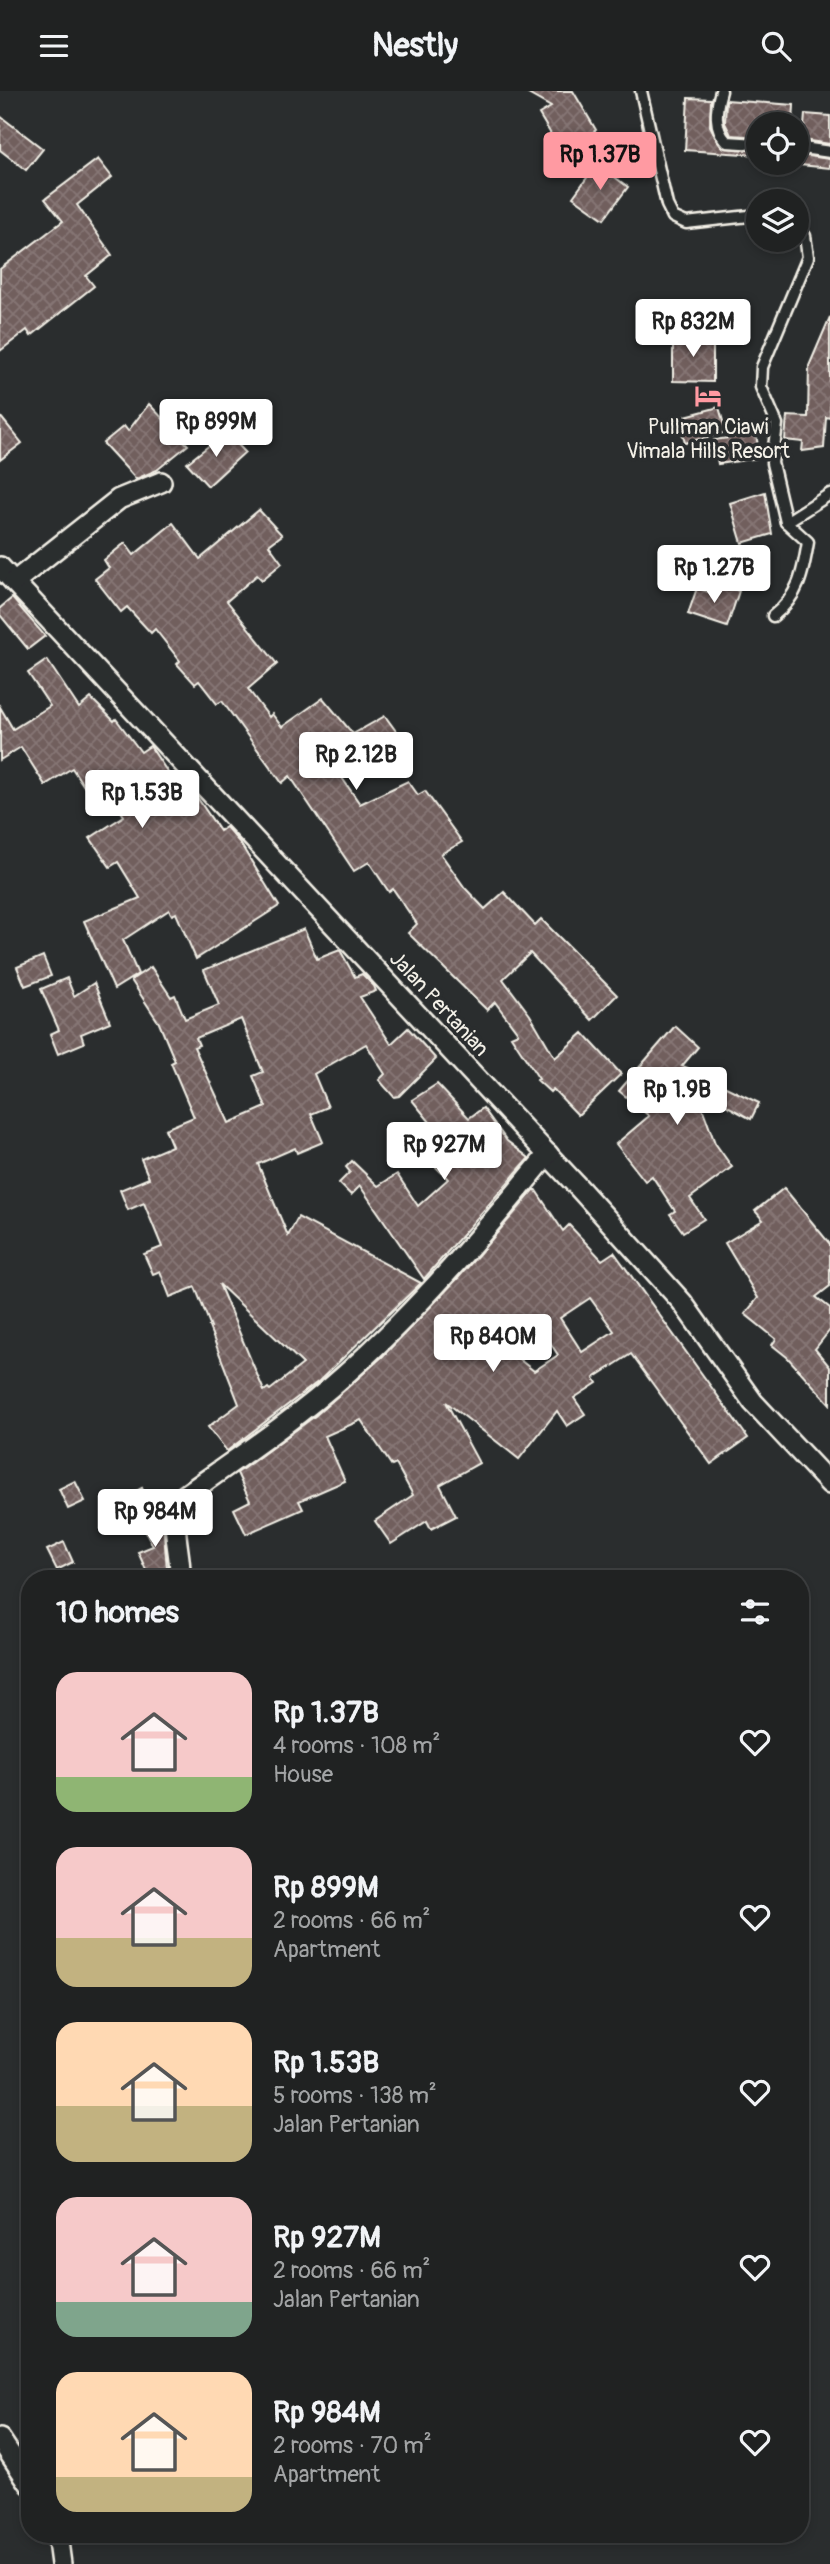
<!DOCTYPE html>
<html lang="en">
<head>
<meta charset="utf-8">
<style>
	:root { --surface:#202222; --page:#2d2f2f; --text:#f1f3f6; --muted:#a2a4a5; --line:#3d3f40; --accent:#ff9aa2 }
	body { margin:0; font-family:Pangolin,sans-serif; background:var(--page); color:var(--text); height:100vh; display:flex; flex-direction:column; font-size:26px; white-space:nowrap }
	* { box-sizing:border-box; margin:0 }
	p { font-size:23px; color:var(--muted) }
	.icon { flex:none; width:38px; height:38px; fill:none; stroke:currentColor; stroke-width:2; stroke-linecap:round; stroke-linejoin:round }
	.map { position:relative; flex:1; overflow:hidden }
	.side { position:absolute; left:21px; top:1479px; width:788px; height:973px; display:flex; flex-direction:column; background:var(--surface); border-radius:28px; box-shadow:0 4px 10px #0003,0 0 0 2px var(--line) }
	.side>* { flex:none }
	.controls { position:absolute; left:746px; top:21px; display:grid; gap:14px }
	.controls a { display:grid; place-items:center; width:63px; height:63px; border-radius:50%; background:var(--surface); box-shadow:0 4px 10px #0003,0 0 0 2px var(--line); font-size:35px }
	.price { position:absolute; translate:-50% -60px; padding:0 16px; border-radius:7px; background:#fff; color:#222; font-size:23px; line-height:46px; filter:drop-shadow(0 2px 4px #0008) }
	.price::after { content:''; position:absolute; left:50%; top:42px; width:21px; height:16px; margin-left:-10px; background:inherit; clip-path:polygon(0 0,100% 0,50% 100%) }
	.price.current { background:var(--accent); color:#111 }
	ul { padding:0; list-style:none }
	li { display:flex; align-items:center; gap:21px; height:175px; padding:0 35px }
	li span { display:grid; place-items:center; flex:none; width:196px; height:140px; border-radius:21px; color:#555 }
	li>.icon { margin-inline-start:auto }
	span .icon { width:84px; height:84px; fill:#fffc; stroke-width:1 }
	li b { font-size:30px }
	h2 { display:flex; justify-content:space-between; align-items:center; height:84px; padding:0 35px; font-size:30px }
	header { display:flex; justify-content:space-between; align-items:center; height:91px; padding:0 35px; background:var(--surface); font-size:32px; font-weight:700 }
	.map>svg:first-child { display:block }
	.building { fill:url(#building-cross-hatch); stroke:#f4f1e8; stroke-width:2; fill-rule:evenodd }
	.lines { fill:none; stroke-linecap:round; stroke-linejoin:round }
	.service-casing { stroke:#f4f1e8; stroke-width:15 }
	.minor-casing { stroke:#f4f1e8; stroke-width:24 }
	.service { stroke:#2a2d2e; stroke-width:10 }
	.minor { stroke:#2a2d2e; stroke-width:19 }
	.labels { text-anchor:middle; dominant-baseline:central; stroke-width:7; stroke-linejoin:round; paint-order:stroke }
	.poi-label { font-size:21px; fill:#f4f1e8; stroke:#2a2d2e }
	.street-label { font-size:21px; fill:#f4f1e8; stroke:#2a2d2e }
</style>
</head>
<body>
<header><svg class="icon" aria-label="menu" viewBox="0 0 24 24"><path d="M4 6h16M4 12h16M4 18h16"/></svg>Nestly<svg class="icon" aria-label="search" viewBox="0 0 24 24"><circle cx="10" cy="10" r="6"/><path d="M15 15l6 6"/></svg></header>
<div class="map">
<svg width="830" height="2473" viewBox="0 0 830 2473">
	<defs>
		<pattern id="building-cross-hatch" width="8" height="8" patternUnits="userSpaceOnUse" patternTransform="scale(1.75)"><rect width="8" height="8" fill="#715e5d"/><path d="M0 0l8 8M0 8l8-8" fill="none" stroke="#867674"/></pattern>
	</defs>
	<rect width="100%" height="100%" fill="#2a2d2e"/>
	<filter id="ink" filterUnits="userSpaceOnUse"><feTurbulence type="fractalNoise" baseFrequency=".0143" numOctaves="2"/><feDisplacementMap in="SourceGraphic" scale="14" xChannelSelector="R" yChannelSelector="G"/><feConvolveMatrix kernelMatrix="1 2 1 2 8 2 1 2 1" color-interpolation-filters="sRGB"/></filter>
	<g filter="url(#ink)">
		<g class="building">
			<path d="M 523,0 L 573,0 L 596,39 L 561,60 L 539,23 L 551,16 Z"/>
			<path d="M 688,7 L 711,8 L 710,35 L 722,56 L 758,60 L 758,64 L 685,59 Z"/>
			<path d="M 726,9 L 794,14 L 793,33 L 758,33 L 758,46 L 731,44 L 725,32 Z"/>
			<path d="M 805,23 L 830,25 L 830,53 L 803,49 Z"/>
			<path d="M 0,25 L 43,58 L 26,79 L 0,59 Z"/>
			<path d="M 801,64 L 830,68 L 830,77 L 800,74 Z"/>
			<path d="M 98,68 L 112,86 L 77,114 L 112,164 L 86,185 L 94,195 L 31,245 L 27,239 L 0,260 L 0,178 L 63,130 L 45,108 Z"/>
			<path d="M 597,73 L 628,96 L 604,128 L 573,106 Z"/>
			<path d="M 830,226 L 830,327 L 826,326 L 824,357 L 802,360 L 803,351 L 785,349 L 787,325 L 808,326 L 809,275 Z"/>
			<path d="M 673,245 L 713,245 L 713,291 L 673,290 Z"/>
			<path d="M 149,313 L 188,354 L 157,379 L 136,388 L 103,352 L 124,335 L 128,340 Z"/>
			<path d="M 719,316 L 726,341 L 685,352 L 678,327 Z"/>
			<path d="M 0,325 L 22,352 L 0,369 Z"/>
			<path d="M 226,341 L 245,361 L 208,395 L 187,372 Z"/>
			<path d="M 756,343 L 760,367 L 718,373 L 714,349 Z"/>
			<path d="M 765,401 L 772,443 L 742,452 L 730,412 Z"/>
			<path d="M 259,419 L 282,444 L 269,454 L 282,472 L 262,489 L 257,484 L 227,510 L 277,573 L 248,598 L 269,626 L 272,623 L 282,636 L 323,607 L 353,643 L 385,625 L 401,647 L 371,665 L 366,657 L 338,681 L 360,713 L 408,690 L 418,704 L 425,700 L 462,751 L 441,763 L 465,797 L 485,818 L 504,801 L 535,834 L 541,828 L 617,904 L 592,929 L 530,862 L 503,888 L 530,924 L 555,967 L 583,942 L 621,983 L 578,1024 L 553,998 L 550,1001 L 537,989 L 539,988 L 511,945 L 518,942 L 495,911 L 487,919 L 408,842 L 417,833 L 393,798 L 389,801 L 369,771 L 354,780 L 290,685 L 282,692 L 222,610 L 217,613 L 199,590 L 195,593 L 177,573 L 180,570 L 155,538 L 151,542 L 127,516 L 121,521 L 95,488 L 109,477 L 104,469 L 125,452 L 134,464 L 173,432 L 200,468 Z"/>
			<path d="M 721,494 L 739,500 L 727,536 L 688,523 L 697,497 L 717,504 Z"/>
			<path d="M 12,507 L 45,545 L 28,558 L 0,524 L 0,517 Z"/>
			<path d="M 47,569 L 79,617 L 91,607 L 114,630 L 116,628 L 141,661 L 150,655 L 185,707 L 194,702 L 220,740 L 226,736 L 240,752 L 279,815 L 196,868 L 176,822 L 172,824 L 169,819 L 123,849 L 138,883 L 114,898 L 84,830 L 140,807 L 118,771 L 110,776 L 90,747 L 124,725 L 106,697 L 91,706 L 72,677 L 45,694 L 21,656 L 0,669 L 0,616 L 13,638 L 50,615 L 28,582 Z"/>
			<path d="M 304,838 L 317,868 L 340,859 L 355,886 L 362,883 L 374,895 L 376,900 L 360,906 L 391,953 L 408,937 L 436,968 L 399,1005 L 394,1006 L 379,989 L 385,983 L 366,953 L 314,983 L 328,1016 L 311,1023 L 323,1051 L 297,1062 L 295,1057 L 258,1073 L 288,1145 L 298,1126 L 421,1192 L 319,1290 L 227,1360 L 208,1336 L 239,1313 L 209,1236 L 211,1236 L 195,1196 L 170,1206 L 160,1180 L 153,1183 L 144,1163 L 162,1156 L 144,1112 L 128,1119 L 120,1099 L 149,1087 L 141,1068 L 172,1055 L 165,1038 L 194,1026 L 171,972 L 175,970 L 159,932 L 131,889 L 151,876 L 171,906 L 175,904 L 185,928 L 219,914 L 204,879 ZM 241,928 L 263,981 L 253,985 L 266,1016 L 229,1032 L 194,956 L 199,954 L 196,947 ZM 219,1193 L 303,1273 L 270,1299 L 268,1297 L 264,1300 Z"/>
			<path d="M 43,865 L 51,885 L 25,895 L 17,876 Z"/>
			<path d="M 67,887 L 74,905 L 94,892 L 110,931 L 81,943 L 84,952 L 58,963 L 50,943 L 59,939 L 41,898 Z"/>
			<path d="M 675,935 L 698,956 L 682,975 L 688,977 L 694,996 L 701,984 L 759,1012 L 751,1028 L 695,997 L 715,1052 L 732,1076 L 690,1107 L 704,1128 L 683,1141 L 670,1123 L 675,1120 L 652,1085 L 645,1090 L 616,1053 L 649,1025 L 619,1000 Z"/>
			<path d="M 437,993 L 469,1027 L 483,1017 L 507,1050 L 529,1067 L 424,1188 L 360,1095 L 351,1104 L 339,1092 L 350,1081 L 346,1076 L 352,1070 L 378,1095 L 397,1083 L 418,1115 L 448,1088 L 429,1069 L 447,1052 L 412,1009 Z"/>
			<path d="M 784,1097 L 830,1153 L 830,1195 L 816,1206 L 830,1217 L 830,1239 L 815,1258 L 830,1276 L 830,1313 L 787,1266 L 772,1254 L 776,1248 L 745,1223 L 758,1207 L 725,1152 L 763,1129 L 755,1120 Z"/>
			<path d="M 535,1098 L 563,1140 L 569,1134 L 602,1169 L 614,1161 L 748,1347 L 711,1373 L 631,1263 L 594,1287 L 597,1292 L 574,1307 L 585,1323 L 567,1335 L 557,1320 L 519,1368 L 446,1311 L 479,1372 L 440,1394 L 456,1425 L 431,1438 L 427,1430 L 391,1453 L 375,1430 L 413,1404 L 396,1373 L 392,1375 L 361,1329 L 325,1345 L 345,1390 L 299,1410 L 303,1418 L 246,1443 L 234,1418 L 250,1410 L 237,1382 L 315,1325 L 382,1266 L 460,1185 ZM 590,1207 L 614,1240 L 582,1261 L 560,1227 ZM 537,1231 L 558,1264 L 534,1280 L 501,1254 Z"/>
			<path d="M 75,1390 L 85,1410 L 68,1418 L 59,1398 Z"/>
			<path d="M 142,1397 L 151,1417 L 135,1425 L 125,1406 Z"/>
			<path d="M 158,1423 L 163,1433 L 168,1488 L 150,1488 L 138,1461 L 153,1455 L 141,1431 Z"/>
			<path d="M 64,1451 L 73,1471 L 57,1479 L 47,1459 Z"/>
		</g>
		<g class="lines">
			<g class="service-casing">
				<g id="service">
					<path d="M 641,0 L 667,114 L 673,126 L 686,132 L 758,124"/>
					<path d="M 721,0 C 716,17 713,37 727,51 L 758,53"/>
					<path d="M 796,56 L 830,61"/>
					<path d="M 786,431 L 830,403"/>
					<path d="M 773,525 C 799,505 803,482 808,451 L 786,431 L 772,372 L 777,333 L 761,296 L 762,276 L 808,166 L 805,145 L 796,134"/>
				</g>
			</g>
			<g class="minor-casing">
				<g id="minor">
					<path d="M 0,476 L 579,1097 L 682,1211 L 753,1311 L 830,1393"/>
					<path d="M 14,491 L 119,408 L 161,391"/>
					<path d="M 180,1488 C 182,1462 166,1426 184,1405 C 239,1366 296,1328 346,1283 C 420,1217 485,1140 548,1063"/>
					<path d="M 0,2348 L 30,2393"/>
					<path d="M 57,2443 L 61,2473"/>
				</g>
			</g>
			<use href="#service" class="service"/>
			<use href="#minor" class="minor"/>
		</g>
	</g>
	<defs>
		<g id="hotel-bare" transform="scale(2.1)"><path d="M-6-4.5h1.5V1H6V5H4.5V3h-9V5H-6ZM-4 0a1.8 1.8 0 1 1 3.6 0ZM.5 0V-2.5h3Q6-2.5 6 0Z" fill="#ff9aa2" stroke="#2a2d2e" stroke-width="2.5" paint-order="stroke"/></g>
	</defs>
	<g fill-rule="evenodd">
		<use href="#hotel-bare" x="708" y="305"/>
	</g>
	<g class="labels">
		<g class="poi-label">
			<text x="708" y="336">Pullman Ciawi<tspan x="708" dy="24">Vimala Hills Resort</tspan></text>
		</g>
		<g class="street-label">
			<text transform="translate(439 913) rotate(47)">Jalan Pertanian</text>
		</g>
	</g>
</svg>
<div class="controls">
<a><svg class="icon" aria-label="locate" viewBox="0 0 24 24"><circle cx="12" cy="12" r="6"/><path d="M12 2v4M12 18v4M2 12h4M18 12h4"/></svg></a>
<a><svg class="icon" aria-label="layers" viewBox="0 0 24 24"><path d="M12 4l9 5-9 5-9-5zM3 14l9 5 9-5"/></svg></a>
</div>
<b class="price current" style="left:600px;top:101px">Rp 1.37B</b>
<b class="price" style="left:693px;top:268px">Rp 832M</b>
<b class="price" style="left:216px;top:368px">Rp 899M</b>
<b class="price" style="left:714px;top:514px">Rp 1.27B</b>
<b class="price" style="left:356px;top:701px">Rp 2.12B</b>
<b class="price" style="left:142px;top:739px">Rp 1.53B</b>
<b class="price" style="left:677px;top:1036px">Rp 1.9B</b>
<b class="price" style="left:444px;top:1091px">Rp 927M</b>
<b class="price" style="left:493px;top:1283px">Rp 840M</b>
<b class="price" style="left:155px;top:1458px">Rp 984M</b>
<section class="side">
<h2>10 homes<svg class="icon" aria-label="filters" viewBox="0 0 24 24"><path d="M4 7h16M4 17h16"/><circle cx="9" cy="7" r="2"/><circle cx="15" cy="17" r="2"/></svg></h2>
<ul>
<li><span style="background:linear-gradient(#f6c9c9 75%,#8fb573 0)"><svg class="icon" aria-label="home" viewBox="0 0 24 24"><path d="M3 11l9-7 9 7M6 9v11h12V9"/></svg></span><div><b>Rp 1.37B</b><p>4 rooms · 108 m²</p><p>House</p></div><svg class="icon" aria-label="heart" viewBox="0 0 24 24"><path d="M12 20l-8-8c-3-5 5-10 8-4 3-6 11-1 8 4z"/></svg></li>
<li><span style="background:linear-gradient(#f6c9c9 65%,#c2b280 0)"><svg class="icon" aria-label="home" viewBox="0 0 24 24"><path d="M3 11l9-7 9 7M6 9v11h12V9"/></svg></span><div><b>Rp 899M</b><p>2 rooms · 66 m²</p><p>Apartment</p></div><svg class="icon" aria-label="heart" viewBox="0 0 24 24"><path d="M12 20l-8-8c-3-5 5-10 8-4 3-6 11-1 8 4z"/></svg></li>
<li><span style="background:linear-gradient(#ffd9b3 60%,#c2b280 0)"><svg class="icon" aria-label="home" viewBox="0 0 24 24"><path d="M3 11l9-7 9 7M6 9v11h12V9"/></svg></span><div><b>Rp 1.53B</b><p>5 rooms · 138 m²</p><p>Jalan Pertanian</p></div><svg class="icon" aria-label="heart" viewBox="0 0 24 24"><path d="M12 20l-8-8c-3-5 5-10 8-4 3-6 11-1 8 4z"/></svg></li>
<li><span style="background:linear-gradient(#f6c9c9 75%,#7fa58c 0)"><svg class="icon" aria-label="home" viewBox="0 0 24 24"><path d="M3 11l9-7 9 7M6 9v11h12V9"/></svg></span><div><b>Rp 927M</b><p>2 rooms · 66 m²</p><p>Jalan Pertanian</p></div><svg class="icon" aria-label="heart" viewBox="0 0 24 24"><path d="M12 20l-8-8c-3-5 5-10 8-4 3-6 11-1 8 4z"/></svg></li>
<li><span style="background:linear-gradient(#ffd9b3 75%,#c2b280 0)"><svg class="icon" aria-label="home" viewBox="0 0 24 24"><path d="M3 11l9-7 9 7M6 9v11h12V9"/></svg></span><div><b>Rp 984M</b><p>2 rooms · 70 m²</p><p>Apartment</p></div><svg class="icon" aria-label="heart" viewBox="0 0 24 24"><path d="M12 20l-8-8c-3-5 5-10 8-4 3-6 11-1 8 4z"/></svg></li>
</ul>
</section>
</div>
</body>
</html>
